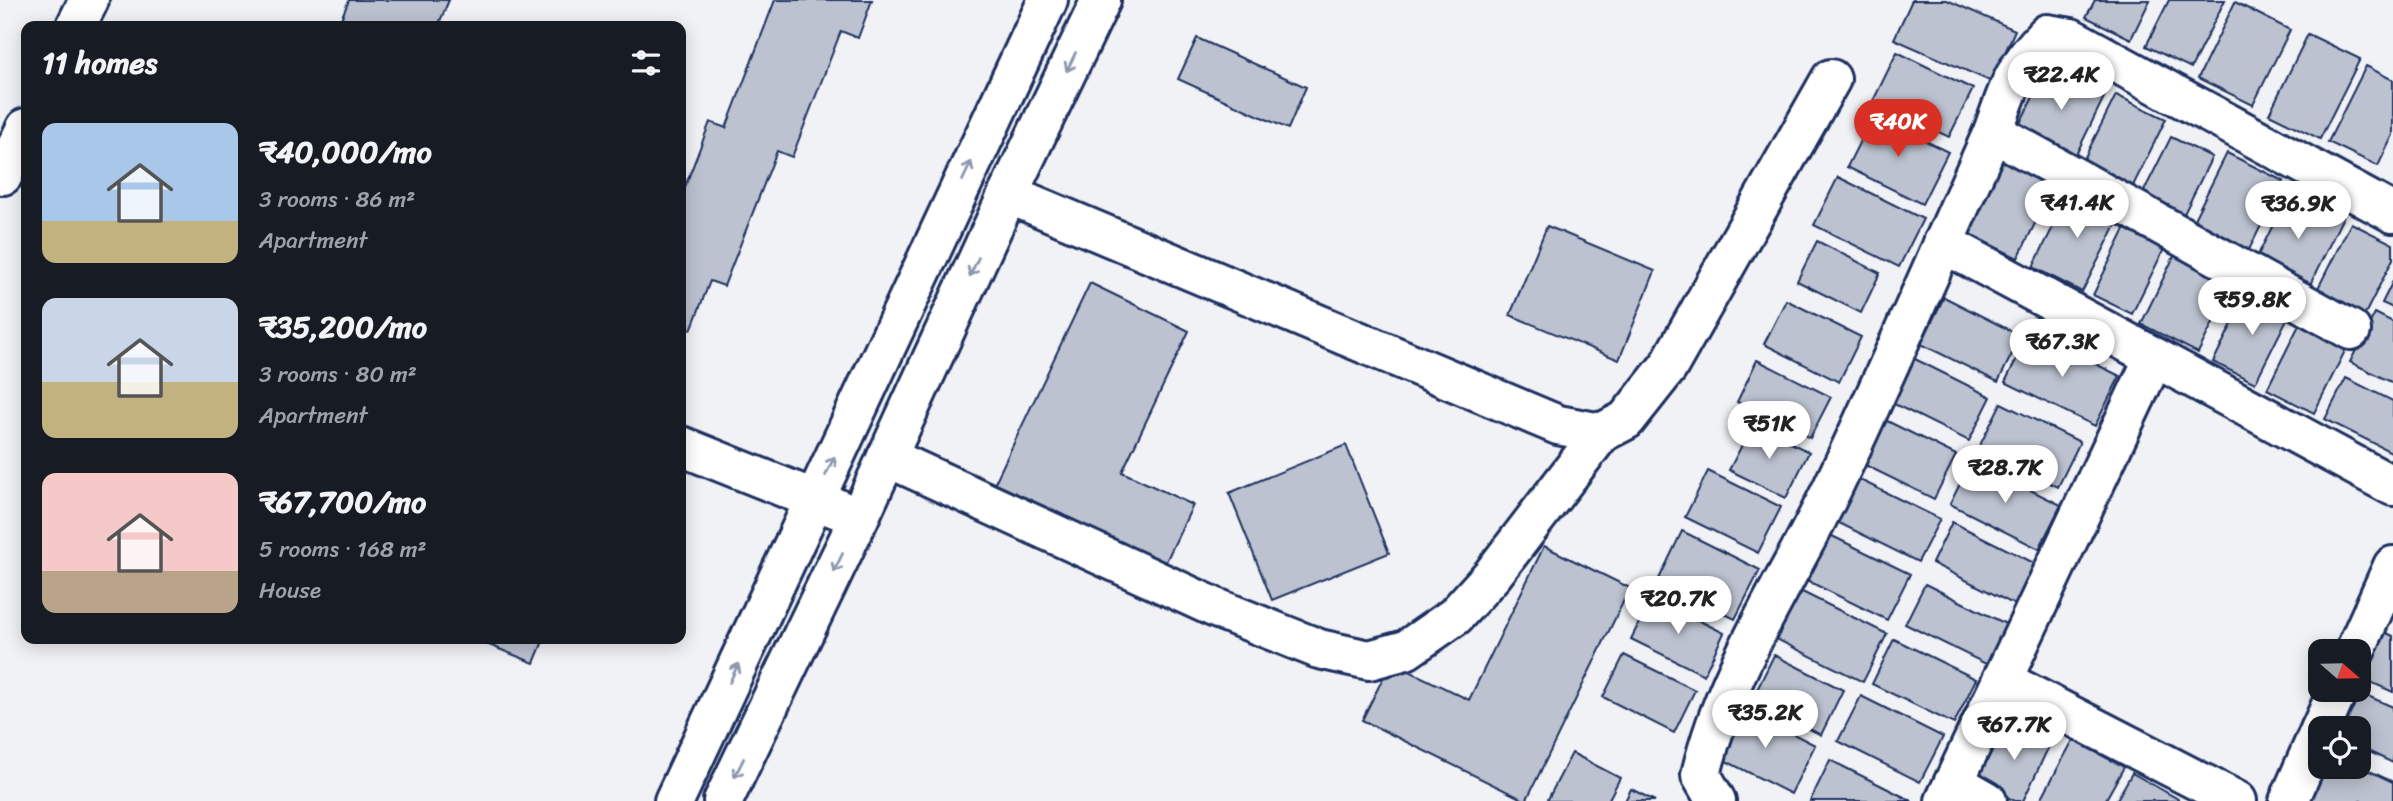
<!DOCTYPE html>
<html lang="en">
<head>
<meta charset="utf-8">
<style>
	:root { --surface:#171b24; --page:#20242c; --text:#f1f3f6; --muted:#9ea1a6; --accent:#d93025 }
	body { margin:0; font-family:Sriracha,sans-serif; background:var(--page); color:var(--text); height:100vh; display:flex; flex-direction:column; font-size:26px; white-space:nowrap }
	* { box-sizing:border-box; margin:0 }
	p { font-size:23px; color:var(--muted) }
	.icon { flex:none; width:38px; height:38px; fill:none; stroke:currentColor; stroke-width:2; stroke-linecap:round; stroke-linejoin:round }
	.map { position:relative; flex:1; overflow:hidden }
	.drawer { position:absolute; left:21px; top:21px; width:665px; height:623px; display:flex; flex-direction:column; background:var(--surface); border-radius:14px; box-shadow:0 4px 18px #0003 }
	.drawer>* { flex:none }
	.needle { width:46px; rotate:110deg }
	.fabs { position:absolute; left:2308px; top:639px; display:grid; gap:14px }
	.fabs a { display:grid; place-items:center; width:63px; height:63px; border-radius:14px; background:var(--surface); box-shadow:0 4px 18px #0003; font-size:35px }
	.price { position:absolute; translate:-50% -60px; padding:0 16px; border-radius:24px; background:#fff; color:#222; font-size:23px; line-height:46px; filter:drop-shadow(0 2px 4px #0008) }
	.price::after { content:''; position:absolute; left:50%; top:42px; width:21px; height:16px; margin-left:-10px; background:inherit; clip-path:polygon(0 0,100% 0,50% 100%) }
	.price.current { background:var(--accent); color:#fff }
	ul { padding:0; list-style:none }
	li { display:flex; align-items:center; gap:21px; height:175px; padding:0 21px }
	li span { display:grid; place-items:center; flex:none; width:196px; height:140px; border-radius:14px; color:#555 }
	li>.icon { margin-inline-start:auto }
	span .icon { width:84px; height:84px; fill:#fffc; stroke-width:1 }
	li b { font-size:30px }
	h2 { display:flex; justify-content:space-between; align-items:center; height:84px; padding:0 21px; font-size:30px }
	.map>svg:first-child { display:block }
	.building { fill:#bcc2d0; stroke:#1b2f5e; stroke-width:2 }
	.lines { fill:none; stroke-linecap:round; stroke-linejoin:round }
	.minor-casing { stroke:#1b2f5e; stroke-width:44 }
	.minor { stroke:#fff; stroke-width:38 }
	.oneway { stroke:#8d97ae }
</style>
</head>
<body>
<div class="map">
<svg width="2393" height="801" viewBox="0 0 2393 801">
	<rect width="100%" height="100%" fill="#f1f2f5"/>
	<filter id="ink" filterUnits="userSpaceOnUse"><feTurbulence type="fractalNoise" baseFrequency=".0143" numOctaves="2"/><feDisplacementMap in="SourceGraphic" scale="14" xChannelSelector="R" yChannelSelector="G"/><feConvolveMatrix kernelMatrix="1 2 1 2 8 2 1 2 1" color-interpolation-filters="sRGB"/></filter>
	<g filter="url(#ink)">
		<g class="building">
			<path d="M 349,0 L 449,0 L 438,26 L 338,26 Z"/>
			<path d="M 775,0 L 872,0 L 858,38 L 841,31 L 792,157 L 777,151 L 724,286 L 710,281 L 691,330 L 681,326 L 681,197 L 710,122 L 726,128 Z"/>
			<path d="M 1912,0 L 1947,0 L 2015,30 L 1992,82 L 1894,39 Z"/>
			<path d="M 2095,0 L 2150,0 L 2131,39 L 2086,17 Z"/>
			<path d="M 2169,0 L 2225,0 L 2191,68 L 2146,46 Z"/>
			<path d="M 2235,2 L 2290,30 L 2253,105 L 2198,78 Z"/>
			<path d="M 2308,34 L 2360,59 L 2320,139 L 2269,114 Z"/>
			<path d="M 1197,38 L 1306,87 L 1288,129 L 1178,79 Z"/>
			<path d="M 1897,52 L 1973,89 L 1949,137 L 1873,101 Z"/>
			<path d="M 2050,63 L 2107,91 L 2073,161 L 2015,133 Z"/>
			<path d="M 2366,66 L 2393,80 L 2393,135 L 2378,166 L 2328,142 Z"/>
			<path d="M 2116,95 L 2166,119 L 2128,196 L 2078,171 Z"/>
			<path d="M 1873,115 L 1948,152 L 1922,204 L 1847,167 Z"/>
			<path d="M 2171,137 L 2212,157 L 2179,224 L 2138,203 Z"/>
			<path d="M 2227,153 L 2283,181 L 2245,258 L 2189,229 Z"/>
			<path d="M 2005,157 L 2056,181 L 2018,258 L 1967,233 Z"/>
			<path d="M 1838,177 L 1923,219 L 1899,267 L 1814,225 Z"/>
			<path d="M 2072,189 L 2122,213 L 2082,292 L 2033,267 Z"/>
			<path d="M 2290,191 L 2343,217 L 2307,291 L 2253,265 Z"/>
			<path d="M 2128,223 L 2167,243 L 2132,314 L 2093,295 Z"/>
			<path d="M 2351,223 L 2393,244 L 2393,259 L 2361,322 L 2313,298 Z"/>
			<path d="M 1547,226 L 1655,271 L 1619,360 L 1510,315 Z"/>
			<path d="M 1817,241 L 1880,273 L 1861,313 L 1797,281 Z"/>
			<path d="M 2177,250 L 2235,278 L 2198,353 L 2141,324 Z"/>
			<path d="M 2393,281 L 2393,308 L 2382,303 Z"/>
			<path d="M 1090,283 L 1189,331 L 1122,472 L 1193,505 L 1161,572 L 991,491 Z"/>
			<path d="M 2249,290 L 2291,311 L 2255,383 L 2213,362 Z"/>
			<path d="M 1944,297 L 2021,336 L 1998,382 L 1921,344 Z"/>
			<path d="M 1786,300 L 1861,337 L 1839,382 L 1764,344 Z"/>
			<path d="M 2375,313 L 2393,322 L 2393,383 L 2350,362 Z"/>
			<path d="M 2302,319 L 2349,343 L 2314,413 L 2267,389 Z"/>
			<path d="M 2030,332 L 2120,376 L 2095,426 L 2005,382 Z"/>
			<path d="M 1905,354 L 1991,397 L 1969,441 L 1884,399 Z"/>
			<path d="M 1757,360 L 1831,397 L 1810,438 L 1737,402 Z"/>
			<path d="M 2346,378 L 2393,401 L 2393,453 L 2325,419 Z"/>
			<path d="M 2001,403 L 2080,442 L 2058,487 L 1979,447 Z"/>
			<path d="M 1883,419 L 1956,455 L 1934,499 L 1861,463 Z"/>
			<path d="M 1753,424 L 1809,452 L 1786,498 L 1729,470 Z"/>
			<path d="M 1346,445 L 1389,553 L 1272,600 L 1229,493 Z"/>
			<path d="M 1971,461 L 2061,505 L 2039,549 L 1950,504 Z"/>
			<path d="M 1708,471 L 1781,507 L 1758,553 L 1685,517 Z"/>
			<path d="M 1852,476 L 1940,519 L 1918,562 L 1831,519 Z"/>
			<path d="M 1952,522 L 2040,566 L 2019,607 L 1932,563 Z"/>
			<path d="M 1682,531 L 1760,570 L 1735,619 L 1658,581 Z"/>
			<path d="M 1830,535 L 1910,574 L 1887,620 L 1808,581 Z"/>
			<path d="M 1544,546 L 1630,588 L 1526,801 L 1362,720 L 1391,662 L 1469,700 Z"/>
			<path d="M 1925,584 L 2008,625 L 1988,665 L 1905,624 Z"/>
			<path d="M 1792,587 L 1887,634 L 1863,682 L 1768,635 Z"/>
			<path d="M 1652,597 L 1724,633 L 1704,675 L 1631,639 Z"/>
			<path d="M 2380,630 L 2393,636 L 2393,692 L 2359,677 Z"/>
			<path d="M 474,639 L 544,639 L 534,663 Z"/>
			<path d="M 1894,639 L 1976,679 L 1954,724 L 1872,684 Z"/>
			<path d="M 1624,655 L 1695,690 L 1674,733 L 1603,697 Z"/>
			<path d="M 1774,655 L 1843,690 L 1821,735 L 1752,700 Z"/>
			<path d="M 2354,690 L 2393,707 L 2393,763 L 2359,747 L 2359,728 L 2334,728 Z"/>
			<path d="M 1861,696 L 1943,737 L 1920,782 L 1838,741 Z"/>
			<path d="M 1740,707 L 1815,745 L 1791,794 L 1716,756 Z"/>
			<path d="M 2006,720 L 2051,742 L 2023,801 L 2015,801 L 1976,782 Z"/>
			<path d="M 2073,740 L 2124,767 L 2105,801 L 2040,801 Z"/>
			<path d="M 1572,753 L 1620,778 L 1608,801 L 1547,801 Z"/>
			<path d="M 1830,760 L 1912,801 L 1810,801 Z"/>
			<path d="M 2323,766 L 2359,766 L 2393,782 L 2393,801 L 2307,801 Z"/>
			<path d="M 2132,773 L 2178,799 L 2177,801 L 2116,801 Z"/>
			<path d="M 1631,789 L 1655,801 L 1625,801 Z"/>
		</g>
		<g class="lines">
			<g class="minor-casing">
				<g id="minor">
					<path d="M 76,26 L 89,0"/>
					<path d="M 1993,132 L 2351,330"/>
					<path d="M 3,175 L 26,128"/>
					<path d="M 1008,194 L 1558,425 L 1601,433 L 1626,420 L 1668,367 L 1831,79"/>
					<path d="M 1943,243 L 2393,486"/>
					<path d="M 681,446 L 838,509"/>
					<path d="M 887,457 L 1216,608 L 1319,649 L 1369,660 L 1406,650 L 1455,616 L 1493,574 L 1601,433"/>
					<path d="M 2355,651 L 2393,566"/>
					<path d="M 2002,680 L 2237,801"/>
					<path d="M 2321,728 L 2338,690"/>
					<path d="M 1954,782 L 1987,801"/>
					<path d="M 674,801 L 1048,0"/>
					<path d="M 723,801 L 859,518 L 1008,194 L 1101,0"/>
					<path d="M 1716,801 L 1701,775 C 1724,673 1786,584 1831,491 C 1887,373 1939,252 1993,132 C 2008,89 2014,67 2047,34 L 2071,38 L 2393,213"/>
					<path d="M 1945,801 L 2154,358"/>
					<path d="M 2289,801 L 2320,730"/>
				</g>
			</g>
			<use href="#minor" class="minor"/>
		</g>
		<defs><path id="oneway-shaft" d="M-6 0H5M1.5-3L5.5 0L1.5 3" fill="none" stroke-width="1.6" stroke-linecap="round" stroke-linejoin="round" transform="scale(1.75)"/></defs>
		<g class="oneway">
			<use href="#oneway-shaft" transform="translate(1071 62) rotate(116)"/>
			<use href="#oneway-shaft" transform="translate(967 171) rotate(-65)"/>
			<use href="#oneway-shaft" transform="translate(974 267) rotate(115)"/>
			<use href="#oneway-shaft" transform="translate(830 466) rotate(-65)"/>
			<use href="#oneway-shaft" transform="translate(838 563) rotate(116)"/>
			<use href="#oneway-shaft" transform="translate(734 673) rotate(-65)"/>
			<use href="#oneway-shaft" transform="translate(739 768) rotate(116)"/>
		</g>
	</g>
</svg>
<div class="fabs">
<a><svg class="needle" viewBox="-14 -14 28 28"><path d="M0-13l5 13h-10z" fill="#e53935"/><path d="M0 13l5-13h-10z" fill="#9ea1a6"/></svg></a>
<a><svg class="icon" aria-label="locate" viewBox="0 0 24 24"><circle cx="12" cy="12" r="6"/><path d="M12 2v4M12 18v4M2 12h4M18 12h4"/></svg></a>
</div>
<b class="price" style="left:2061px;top:112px">₹22.4K</b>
<b class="price current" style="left:1898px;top:159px">₹40K</b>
<b class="price" style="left:2077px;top:240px">₹41.4K</b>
<b class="price" style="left:2298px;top:241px">₹36.9K</b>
<b class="price" style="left:2252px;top:337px">₹59.8K</b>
<b class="price" style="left:2062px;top:379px">₹67.3K</b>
<b class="price" style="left:1769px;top:461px">₹51K</b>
<b class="price" style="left:2005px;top:505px">₹28.7K</b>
<b class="price" style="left:1678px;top:636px">₹20.7K</b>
<b class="price" style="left:1765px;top:750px">₹35.2K</b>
<b class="price" style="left:2014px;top:762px">₹67.7K</b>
<section class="drawer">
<h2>11 homes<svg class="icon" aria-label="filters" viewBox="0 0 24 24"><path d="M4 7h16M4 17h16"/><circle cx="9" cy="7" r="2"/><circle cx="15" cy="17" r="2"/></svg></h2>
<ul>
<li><span style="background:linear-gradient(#a9c7e8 70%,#c2b280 0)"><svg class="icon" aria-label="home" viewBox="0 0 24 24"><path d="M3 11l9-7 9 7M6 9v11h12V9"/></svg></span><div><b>₹40,000/mo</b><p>3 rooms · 86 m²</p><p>Apartment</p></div></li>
<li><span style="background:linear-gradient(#c9d6e8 60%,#c2b280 0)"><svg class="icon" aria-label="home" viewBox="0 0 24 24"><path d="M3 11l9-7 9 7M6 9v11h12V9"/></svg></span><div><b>₹35,200/mo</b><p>3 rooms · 80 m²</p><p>Apartment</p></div></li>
<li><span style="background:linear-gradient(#f6c9c9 70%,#b9a48a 0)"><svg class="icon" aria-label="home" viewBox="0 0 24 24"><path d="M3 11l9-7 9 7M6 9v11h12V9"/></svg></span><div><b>₹67,700/mo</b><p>5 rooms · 168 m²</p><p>House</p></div></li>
</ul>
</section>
</div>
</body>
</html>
